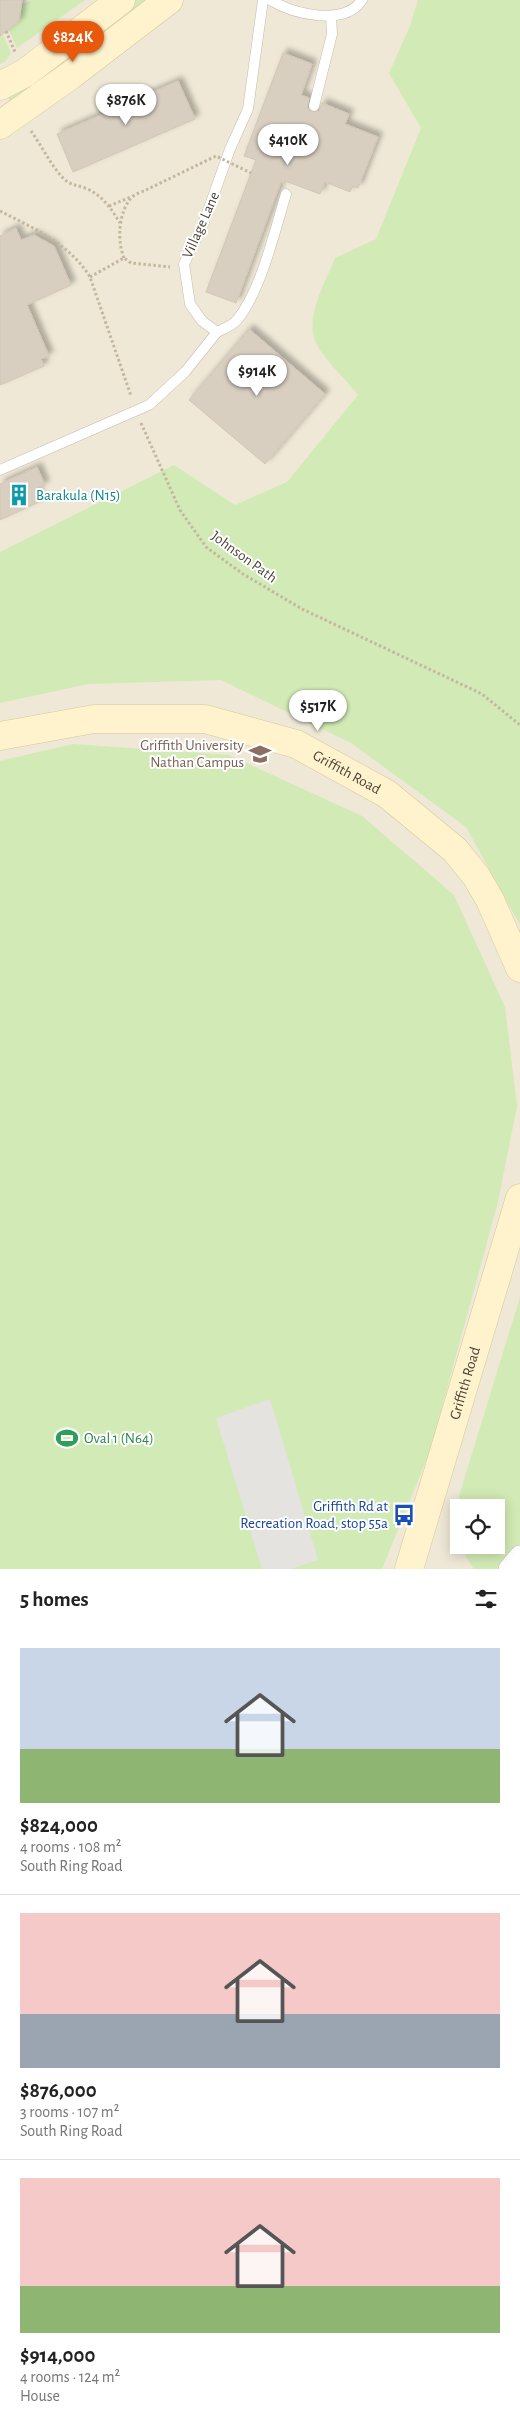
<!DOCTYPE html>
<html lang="en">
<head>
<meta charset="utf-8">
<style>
	:root { --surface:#fff; --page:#f6f6f6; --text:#222; --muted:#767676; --line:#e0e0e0; --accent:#ea580c }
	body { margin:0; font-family:"Alegreya Sans",sans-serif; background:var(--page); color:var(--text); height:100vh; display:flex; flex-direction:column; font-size:19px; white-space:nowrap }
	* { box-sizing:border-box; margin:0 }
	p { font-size:16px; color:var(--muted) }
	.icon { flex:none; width:28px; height:28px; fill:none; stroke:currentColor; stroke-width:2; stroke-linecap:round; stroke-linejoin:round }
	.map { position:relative; height:1569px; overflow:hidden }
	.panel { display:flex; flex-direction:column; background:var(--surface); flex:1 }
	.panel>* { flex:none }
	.buttons { position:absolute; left:450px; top:1499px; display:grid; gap:10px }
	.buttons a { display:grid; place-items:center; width:55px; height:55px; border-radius:0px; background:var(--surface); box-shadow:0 2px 12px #0003; font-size:25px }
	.price { position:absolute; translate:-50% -42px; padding:0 11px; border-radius:18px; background:#fff; color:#222; font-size:16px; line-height:32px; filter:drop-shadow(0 1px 2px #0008) }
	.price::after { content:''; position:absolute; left:50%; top:30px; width:15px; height:11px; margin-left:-8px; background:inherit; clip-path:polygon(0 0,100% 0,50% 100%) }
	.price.active { background:var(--accent); color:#fff }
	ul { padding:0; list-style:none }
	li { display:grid; align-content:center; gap:10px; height:265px; padding:0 20px }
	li+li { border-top:1px solid var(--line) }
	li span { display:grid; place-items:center; height:155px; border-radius:0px; color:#555 }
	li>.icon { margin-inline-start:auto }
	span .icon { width:90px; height:90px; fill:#fffc; stroke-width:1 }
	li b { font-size:21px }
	h2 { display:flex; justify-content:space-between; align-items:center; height:60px; padding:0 20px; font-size:21px }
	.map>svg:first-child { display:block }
	.education { fill:#efe8d6; fill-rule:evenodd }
	.green { fill:#d2eab5 }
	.parking { fill:#e5e3e0 }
	.building { fill:#d8cfc1; stroke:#d3c7b4; filter:url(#shadow) }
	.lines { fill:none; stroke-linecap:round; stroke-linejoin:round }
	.lane-casing { stroke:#c2bbae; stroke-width:11 }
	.street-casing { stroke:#c2bbae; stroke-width:22 }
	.secondary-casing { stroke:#d6c79b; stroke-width:29 }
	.path { stroke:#c4b79f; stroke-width:3; stroke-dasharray:2.5 2.5; stroke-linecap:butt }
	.lane { stroke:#fff; stroke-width:10 }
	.street { stroke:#fff; stroke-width:21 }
	.secondary { stroke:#fff3cd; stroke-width:28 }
	.path-bridge { stroke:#c4b79f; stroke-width:3; stroke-dasharray:2.5 2.5; stroke-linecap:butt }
	.labels { text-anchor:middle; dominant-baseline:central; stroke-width:4; stroke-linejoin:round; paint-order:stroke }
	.street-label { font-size:15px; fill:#4b4439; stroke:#fff }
	.culture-label { font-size:15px; fill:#0d838f; stroke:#fff; text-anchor:start }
	.education-label { font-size:15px; fill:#785e54; stroke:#fff; text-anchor:end }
	.leisure-label { font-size:15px; fill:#27864d; stroke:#fff; text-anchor:start }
	.transit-label { font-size:15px; fill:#164399; stroke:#fff; text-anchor:end }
</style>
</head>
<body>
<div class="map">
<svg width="520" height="1569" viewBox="0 0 520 1569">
	<defs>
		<filter id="shadow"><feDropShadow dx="4.5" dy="-4.5" stdDeviation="2.5" flood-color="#0004"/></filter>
	</defs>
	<rect width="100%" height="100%" fill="#f6f3ec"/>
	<path class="education" d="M 0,0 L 520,0 L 520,1569 L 0,1569 ZM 459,1508 L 496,1508 L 496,1545 L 459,1545 Z"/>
	<g class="green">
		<path d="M 32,0 L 85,0 L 17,48 L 9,30 L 19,21 L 20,5 Z"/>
		<path d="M 134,0 L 152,0 L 11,102 L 4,92 L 103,25 Z"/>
		<path d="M 418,0 L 520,0 L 520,925 L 466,827 L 351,743 L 221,680 L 88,684 L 0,703 L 0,552 L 174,465 L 235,505 L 287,482 L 358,395 C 346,379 325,361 316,343 C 304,318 326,281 335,258 L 376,239 L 421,128 L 389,73 L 410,26 Z"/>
		<path d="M 2,33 L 11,53 L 6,61 L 0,64 L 0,34 Z"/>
		<path d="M 73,744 L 229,755 L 362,816 L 454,895 L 505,1007 L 517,1106 L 498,1202 L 430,1451 L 382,1569 L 0,1569 L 0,761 Z"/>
		<path d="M 520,1297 L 520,1569 L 474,1569 L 466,1557 L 465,1545 L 496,1545 L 496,1508 L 461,1507 L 459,1496 Z"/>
	</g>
	<path class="parking" d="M 270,1399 L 318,1560 L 290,1569 L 262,1569 L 216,1418 Z"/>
	<g class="building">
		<path d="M 0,0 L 22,0 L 19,21 L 0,36 Z"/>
		<path d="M 283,53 L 312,64 L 301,95 L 309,98 L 307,107 L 310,111 L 319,111 L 322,103 L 349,114 L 345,124 L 378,137 L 358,188 L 353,186 L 350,192 L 325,182 L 320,194 L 285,181 L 284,184 L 281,182 L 236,303 L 206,292 L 256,160 L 244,156 Z"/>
		<path d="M 178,81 L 195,119 L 73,172 L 57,134 Z"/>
		<path d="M 16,228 L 21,240 L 34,235 L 54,246 L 71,285 L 27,305 L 49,356 L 41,359 L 44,366 L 0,385 L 0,236 Z"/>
		<path d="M 249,329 L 325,394 L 265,464 L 189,400 Z"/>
		<path d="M 37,467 L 45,485 L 36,489 L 41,501 L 0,520 L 0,484 Z"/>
	</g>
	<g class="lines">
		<g class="lane-casing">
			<g id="lane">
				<path d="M 270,0 C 294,14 344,27 362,0"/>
				<path d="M 314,106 L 332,34 L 331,16"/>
				<path d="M 217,332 C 223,329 232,326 237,320 C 261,291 275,230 286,194"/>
				<path d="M 0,470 L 149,405 L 185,372 L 217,332 L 202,321 L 190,304 L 184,264 L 204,222 L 230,149 L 248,109 L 263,0"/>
			</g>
		</g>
		<g class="street-casing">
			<path id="street" d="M 509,1569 L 520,1556"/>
		</g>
		<g class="secondary-casing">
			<g id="secondary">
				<path d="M 0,86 L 25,73 L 121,0"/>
				<path d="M 0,125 L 71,75 L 169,0"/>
				<path id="s1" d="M 0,736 L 94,719 L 205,719 L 296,744 L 387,794 L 455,850 L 476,876 L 490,900 L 520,968"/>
				<path id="s2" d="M 409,1569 L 520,1198"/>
			</g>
		</g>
		<g class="path">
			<path d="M 6,31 L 15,52"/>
			<path d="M 31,131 C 42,146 51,166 64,179 C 70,185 77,185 85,188 C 101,194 111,208 120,223"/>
			<path d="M 109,206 L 131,197"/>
			<path d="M 0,211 C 33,228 70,244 90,277 L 131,396"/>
			<path d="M 124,258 C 117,241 118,212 132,197 C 135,194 142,192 146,190"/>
			<path d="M 90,277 L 124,258 L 131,263 L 170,267"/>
			<path d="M 141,423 L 180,510 L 206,547 L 243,574 L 302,609 L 482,694 L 520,725"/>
		</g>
		<use href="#lane" class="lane"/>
		<use href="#street" class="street"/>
		<use href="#secondary" class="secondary"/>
		<path class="path-bridge" d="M 146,190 L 216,156 L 251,173"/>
	</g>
	<defs>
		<g id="building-bare" transform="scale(1.725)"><path d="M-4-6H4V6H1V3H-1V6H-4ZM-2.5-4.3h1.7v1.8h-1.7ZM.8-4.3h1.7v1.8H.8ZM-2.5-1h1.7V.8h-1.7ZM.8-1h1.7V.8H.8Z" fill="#0f9aa8" stroke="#fff" stroke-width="2.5" paint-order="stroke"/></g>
		<g id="university-bare" transform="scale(1.725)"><path d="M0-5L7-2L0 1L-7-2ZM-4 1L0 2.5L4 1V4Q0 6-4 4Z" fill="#8d6e63" stroke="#fff" stroke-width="2.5" paint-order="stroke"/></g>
		<g id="stadium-bare" transform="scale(1.725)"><path d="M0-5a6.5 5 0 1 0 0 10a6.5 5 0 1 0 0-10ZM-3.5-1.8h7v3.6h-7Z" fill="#2e9e5b" stroke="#fff" stroke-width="2.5" paint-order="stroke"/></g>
		<g id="bus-bare" transform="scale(1.725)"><path d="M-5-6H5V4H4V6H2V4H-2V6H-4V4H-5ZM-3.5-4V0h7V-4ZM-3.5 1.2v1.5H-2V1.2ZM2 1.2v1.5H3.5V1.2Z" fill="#1a4fb4" stroke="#fff" stroke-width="2.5" paint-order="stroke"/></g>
	</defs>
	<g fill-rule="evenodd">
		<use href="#building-bare" x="19" y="495"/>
		<use href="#university-bare" x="260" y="754"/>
		<use href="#stadium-bare" x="67" y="1438"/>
		<use href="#bus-bare" x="404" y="1515"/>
	</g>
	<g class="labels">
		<g class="street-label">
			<text transform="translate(201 225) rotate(-66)">Village Lane</text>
			<text transform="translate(244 557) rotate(36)">Johnson Path</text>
			<text stroke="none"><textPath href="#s1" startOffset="359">Griffith Road</textPath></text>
			<text stroke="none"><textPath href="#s2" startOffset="194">Griffith Road</textPath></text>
		</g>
		<g class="culture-label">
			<text x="36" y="495">Barakula (N15)</text>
		</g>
		<g class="education-label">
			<text x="244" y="745">Griffith University<tspan x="244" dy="17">Nathan Campus</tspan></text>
		</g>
		<g class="leisure-label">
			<text x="84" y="1438">Oval 1 (N64)</text>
		</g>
		<g class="transit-label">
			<text x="388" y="1506">Griffith Rd at<tspan x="388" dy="17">Recreation Road, stop 55a</tspan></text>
		</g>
	</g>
</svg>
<div class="buttons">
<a><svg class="icon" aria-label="locate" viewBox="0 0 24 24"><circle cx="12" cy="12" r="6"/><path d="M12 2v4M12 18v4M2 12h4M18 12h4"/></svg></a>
</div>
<b class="price active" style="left:73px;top:63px">$824K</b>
<b class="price" style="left:126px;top:126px">$876K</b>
<b class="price" style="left:288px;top:166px">$410K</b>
<b class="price" style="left:257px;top:397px">$914K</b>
<b class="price" style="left:318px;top:732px">$517K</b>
</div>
<section class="panel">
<h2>5 homes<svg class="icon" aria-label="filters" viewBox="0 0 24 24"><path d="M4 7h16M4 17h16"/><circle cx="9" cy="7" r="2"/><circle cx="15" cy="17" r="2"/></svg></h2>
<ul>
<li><span style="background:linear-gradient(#c9d6e8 65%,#8fb573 0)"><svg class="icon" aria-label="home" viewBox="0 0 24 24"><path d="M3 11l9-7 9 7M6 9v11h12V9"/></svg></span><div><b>$824,000</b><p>4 rooms · 108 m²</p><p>South Ring Road</p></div></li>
<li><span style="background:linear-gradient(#f6c9c9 65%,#9aa5b1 0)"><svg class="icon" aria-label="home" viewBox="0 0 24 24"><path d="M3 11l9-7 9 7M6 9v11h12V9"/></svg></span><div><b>$876,000</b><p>3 rooms · 107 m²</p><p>South Ring Road</p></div></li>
<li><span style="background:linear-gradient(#f6c9c9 70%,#8fb573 0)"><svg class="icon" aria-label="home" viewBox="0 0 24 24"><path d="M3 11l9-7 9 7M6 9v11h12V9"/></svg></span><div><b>$914,000</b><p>4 rooms · 124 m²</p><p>House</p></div></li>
</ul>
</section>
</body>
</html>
